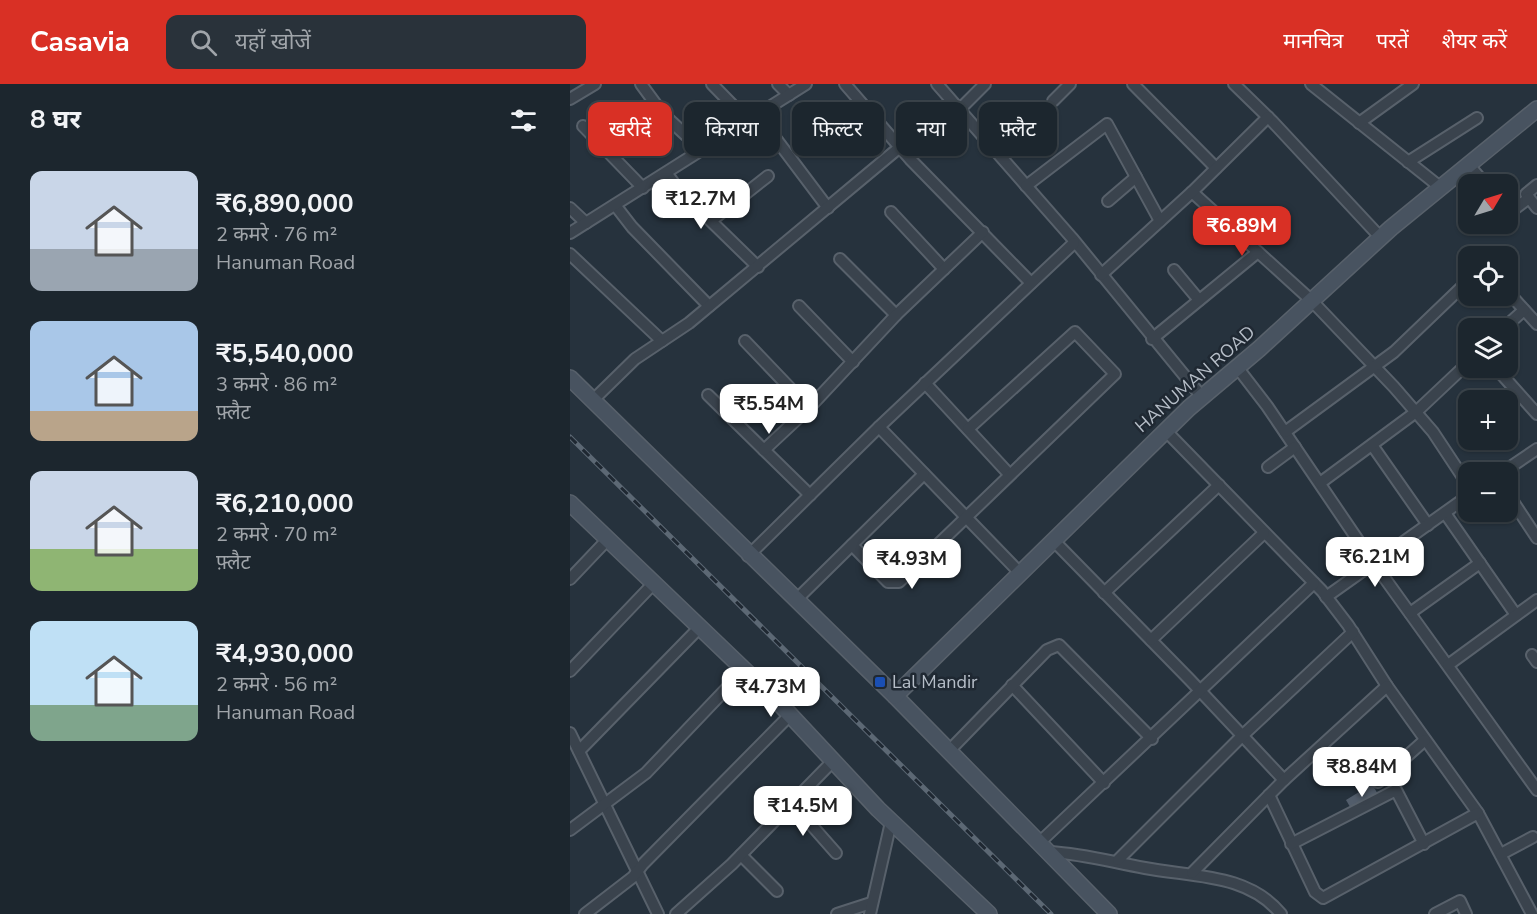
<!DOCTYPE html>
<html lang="hi">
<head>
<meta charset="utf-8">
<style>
	:root { --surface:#1c262e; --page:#29323a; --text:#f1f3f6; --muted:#a0a5aa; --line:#3a434a; --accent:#d93025 }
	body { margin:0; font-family:"Nunito Sans","Noto Sans Devanagari",sans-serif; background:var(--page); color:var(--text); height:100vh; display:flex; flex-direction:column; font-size:22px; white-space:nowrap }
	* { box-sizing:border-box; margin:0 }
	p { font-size:20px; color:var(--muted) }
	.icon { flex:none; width:33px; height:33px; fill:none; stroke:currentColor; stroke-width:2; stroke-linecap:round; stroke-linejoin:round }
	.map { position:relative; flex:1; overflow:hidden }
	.details { display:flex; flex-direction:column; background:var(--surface); width:570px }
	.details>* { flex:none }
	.banner { position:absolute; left:18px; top:18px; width:570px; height:54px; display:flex; gap:12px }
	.needle { width:39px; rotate:52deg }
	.tools { position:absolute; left:888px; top:90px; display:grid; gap:12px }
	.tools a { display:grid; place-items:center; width:60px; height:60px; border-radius:12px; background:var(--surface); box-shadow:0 2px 4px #0004,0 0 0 2px var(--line); font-size:30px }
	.price { position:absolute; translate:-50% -51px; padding:0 14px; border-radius:12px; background:#fff; color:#222; font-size:20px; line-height:39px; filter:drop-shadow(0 2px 3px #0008) }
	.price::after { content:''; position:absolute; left:50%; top:36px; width:18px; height:14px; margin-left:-9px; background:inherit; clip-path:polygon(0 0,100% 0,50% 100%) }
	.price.selected { background:var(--accent); color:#fff }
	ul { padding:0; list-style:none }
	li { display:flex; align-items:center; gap:18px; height:150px; padding:0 30px }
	li span { display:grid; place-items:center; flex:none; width:168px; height:120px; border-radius:12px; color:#555 }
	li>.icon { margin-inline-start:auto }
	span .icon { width:72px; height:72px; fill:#fffc; stroke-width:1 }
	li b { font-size:26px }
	h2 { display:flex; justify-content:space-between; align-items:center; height:72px; padding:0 30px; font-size:26px }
	.pill { padding:0 21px; border-radius:12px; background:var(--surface); box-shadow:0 2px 4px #0004,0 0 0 2px var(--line); font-size:21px; line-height:54px }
	.pill.selected { background:var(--accent); color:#fff }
	header { display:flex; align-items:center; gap:36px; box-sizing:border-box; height:84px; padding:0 30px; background:var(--accent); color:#fff }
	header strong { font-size:28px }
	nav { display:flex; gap:33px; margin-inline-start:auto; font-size:21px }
	.search { width:420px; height:54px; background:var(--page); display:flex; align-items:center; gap:15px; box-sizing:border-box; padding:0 21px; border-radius:12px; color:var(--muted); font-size:22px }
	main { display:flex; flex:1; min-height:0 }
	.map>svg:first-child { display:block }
	.building { fill:#525d6b }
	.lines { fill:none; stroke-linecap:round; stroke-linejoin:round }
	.street-casing { stroke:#58616b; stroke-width:14 }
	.secondary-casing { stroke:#58616b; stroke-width:18 }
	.street { stroke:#3a434d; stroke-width:10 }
	.secondary { stroke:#485360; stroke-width:15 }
	.rail-casing { stroke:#5c6874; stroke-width:5 }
	.rail { stroke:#1f2832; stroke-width:3; stroke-dasharray:9; stroke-linecap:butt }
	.transit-dot { fill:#1a4fb4; stroke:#1f2832; stroke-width:2 }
	.labels { text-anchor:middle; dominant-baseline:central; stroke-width:5; stroke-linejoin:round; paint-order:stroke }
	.street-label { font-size:18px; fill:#b6bec8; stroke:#1f2832 }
	.poi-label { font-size:18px; fill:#b6bec8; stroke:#1f2832; text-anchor:start }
</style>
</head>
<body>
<header>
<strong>Casavia</strong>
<div class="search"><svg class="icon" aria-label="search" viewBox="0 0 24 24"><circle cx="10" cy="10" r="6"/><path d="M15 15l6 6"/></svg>यहाँ खोजें</div>
<nav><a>मानचित्र</a><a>परतें</a><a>शेयर करें</a></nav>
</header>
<main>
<section class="details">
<h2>8 घर<svg class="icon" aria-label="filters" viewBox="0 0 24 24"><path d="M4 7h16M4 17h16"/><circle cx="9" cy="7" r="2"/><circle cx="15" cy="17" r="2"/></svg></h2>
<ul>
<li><span style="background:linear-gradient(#c9d6e8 65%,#9aa5b1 0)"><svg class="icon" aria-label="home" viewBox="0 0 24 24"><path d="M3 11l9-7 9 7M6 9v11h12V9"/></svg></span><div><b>₹6,890,000</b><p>2 कमरे · 76 m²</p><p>Hanuman Road</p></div></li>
<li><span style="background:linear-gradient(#a9c7e8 75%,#b9a48a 0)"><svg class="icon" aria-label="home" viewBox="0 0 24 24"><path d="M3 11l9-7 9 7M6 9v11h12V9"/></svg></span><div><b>₹5,540,000</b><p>3 कमरे · 86 m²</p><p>फ़्लैट</p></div></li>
<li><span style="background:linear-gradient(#c9d6e8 65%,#8fb573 0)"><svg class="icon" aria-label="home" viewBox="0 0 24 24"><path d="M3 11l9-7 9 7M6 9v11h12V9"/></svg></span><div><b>₹6,210,000</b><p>2 कमरे · 70 m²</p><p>फ़्लैट</p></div></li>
<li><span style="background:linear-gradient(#bfe0f5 70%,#7fa58c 0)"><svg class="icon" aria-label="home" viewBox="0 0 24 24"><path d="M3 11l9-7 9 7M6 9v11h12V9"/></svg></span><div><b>₹4,930,000</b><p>2 कमरे · 56 m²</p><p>Hanuman Road</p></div></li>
</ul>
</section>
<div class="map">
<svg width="967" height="830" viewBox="0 0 967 830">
	<rect width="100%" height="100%" fill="#26323d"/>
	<path class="building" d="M 802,700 L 809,712 L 783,728 L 776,716 Z"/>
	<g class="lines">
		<g class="street-casing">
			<g id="street">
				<path d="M 71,0 L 93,30 L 133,67"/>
				<path d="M 142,0 L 178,37"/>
				<path d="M 208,0 L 219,11"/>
				<path d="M 275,0 L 340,75 L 461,199"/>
				<path d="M 367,0 L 502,154 L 632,313"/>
				<path d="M 563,0 L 646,84"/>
				<path d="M 664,0 L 702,37 L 811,154"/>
				<path d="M 741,0 L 870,103"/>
				<path d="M 0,15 L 25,0"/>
				<path d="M 483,17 L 500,0"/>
				<path d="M 389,26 L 415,0"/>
				<path d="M 188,31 L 258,124"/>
				<path d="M 789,39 L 843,0"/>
				<path d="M 13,42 L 73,104"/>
				<path d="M 838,78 L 907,34"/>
				<path d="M 898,80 L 915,100"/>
				<path d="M 97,90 L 108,105 L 188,183"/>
				<path d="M 967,101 L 956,110 L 967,124"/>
				<path d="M 456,102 L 537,40 L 590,137"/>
				<path d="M 622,108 L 742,217 L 824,303 L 863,348 L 898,401"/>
				<path d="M 538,117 L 566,93"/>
				<path d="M 45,121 L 62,143 L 139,222"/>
				<path d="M 0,124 L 16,139"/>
				<path d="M 938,127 L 939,129 L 959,114"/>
				<path d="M 321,128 L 374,185"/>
				<path d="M 142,136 L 198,92"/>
				<path d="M 0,149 L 236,0"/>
				<path d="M 0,170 L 92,257"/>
				<path d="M 270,175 L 326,231"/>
				<path d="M 604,186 L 629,216"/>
				<path d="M 531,191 L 622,108 L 698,33"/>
				<path d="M 938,208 L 967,240"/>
				<path d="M 229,222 L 283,278"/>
				<path d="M 934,244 L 954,226"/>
				<path d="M 582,255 L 688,168"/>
				<path d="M 175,257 L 239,324"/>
				<path d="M 667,283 L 697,322 L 798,471 L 967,706"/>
				<path d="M 926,284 L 967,330"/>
				<path d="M 355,299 L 439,390"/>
				<path d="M 138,311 L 240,411"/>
				<path d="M 22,317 L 65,275 L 119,239 L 330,63"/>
				<path d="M 309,343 L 450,489"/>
				<path d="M 595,346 L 752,507 L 778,541 L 817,602 L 908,729 L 962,830"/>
				<path d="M 715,348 L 824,268 L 898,197"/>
				<path d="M 802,361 L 858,441"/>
				<path d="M 194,366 L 239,324 L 326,231 L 413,148"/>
				<path d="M 698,383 L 725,363"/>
				<path d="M 933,388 L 967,365"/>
				<path d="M 750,399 L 846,328 L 898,279"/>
				<path d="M 938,410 L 967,454"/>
				<path d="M 875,429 L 946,531"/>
				<path d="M 483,456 L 620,596 L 714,696"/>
				<path d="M 282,461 L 318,498 L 329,498 L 545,290 L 505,248 L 398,345"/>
				<path d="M 178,472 L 309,343 L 504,159"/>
				<path d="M 0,495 L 37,456"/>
				<path d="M 534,509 L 649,401"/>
				<path d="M 756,513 L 898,412"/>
				<path d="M 226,516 L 354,390"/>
				<path d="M 840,529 L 910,479"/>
				<path d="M 581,556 L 694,449"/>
				<path d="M 962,571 L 967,578"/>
				<path d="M 878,581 L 967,516"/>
				<path d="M 0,587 L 83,500"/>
				<path d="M 442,601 L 534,699"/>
				<path d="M 0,649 L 88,830"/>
				<path d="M 9,667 L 129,544"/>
				<path d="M 378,668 L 477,566 L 489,561 L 582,655"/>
				<path d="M 808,698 L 855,656"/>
				<path d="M 699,711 L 745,808 L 753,814 L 908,729"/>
				<path d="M 222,719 L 266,769"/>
				<path d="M 0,746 L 76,689 L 174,586"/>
				<path d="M 470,758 L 744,499"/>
				<path d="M 721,760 L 826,706 L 854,760"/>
				<path d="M 480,768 C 515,770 541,778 575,784 C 621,793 678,789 711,830"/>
				<path d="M 931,770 L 963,753"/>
				<path d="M 171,771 L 207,807"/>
				<path d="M 548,776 L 672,652 L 783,548"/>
				<path d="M 622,789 L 714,696 L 817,602"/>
				<path d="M 15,830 L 63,793 L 73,780 L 220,631"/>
				<path d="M 106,830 L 162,780 L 262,678"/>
				<path d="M 267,830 L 301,819"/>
				<path d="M 300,830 L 321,738"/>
				<path d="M 865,830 L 890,817 L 896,830"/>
			</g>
		</g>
		<g class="secondary-casing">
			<g id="secondary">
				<path d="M 0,294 L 325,612 L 539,830"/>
				<path d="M 0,419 L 210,620 L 308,725 L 419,830"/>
				<path d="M 325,612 L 619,324 L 689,265 L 821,144 L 967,25"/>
			</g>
		</g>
		<use href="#street" class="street"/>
		<use href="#secondary" class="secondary"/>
		<g class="rail-casing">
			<path id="rail" d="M 0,353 L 481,830"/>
		</g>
		<use href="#rail" class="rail"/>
	</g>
	<rect class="transit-dot" x="304" y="592" width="12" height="12" rx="3"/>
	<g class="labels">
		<g class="street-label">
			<text transform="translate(625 295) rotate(-41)">HANUMAN ROAD</text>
		</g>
		<g class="poi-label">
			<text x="322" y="598">Lal Mandir</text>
		</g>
	</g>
</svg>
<div class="tools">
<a><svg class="needle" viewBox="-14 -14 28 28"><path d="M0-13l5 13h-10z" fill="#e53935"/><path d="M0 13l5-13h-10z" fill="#a0a5aa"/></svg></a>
<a><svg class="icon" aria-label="locate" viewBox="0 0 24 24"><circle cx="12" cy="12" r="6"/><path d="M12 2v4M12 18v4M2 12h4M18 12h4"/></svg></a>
<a><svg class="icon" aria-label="layers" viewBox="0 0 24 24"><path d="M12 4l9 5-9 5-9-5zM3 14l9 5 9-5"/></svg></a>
<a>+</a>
<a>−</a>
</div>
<b class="price" style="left:131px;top:146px">₹12.7M</b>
<b class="price selected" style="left:672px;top:173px">₹6.89M</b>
<b class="price" style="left:199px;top:351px">₹5.54M</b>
<b class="price" style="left:805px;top:504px">₹6.21M</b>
<b class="price" style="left:342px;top:506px">₹4.93M</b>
<b class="price" style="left:201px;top:634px">₹4.73M</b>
<b class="price" style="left:792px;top:714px">₹8.84M</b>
<b class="price" style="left:233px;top:753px">₹14.5M</b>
<div class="banner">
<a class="pill selected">खरीदें</a>
<a class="pill">किराया</a>
<a class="pill">फ़िल्टर</a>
<a class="pill">नया</a>
<a class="pill">फ़्लैट</a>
</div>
</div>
</main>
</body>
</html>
